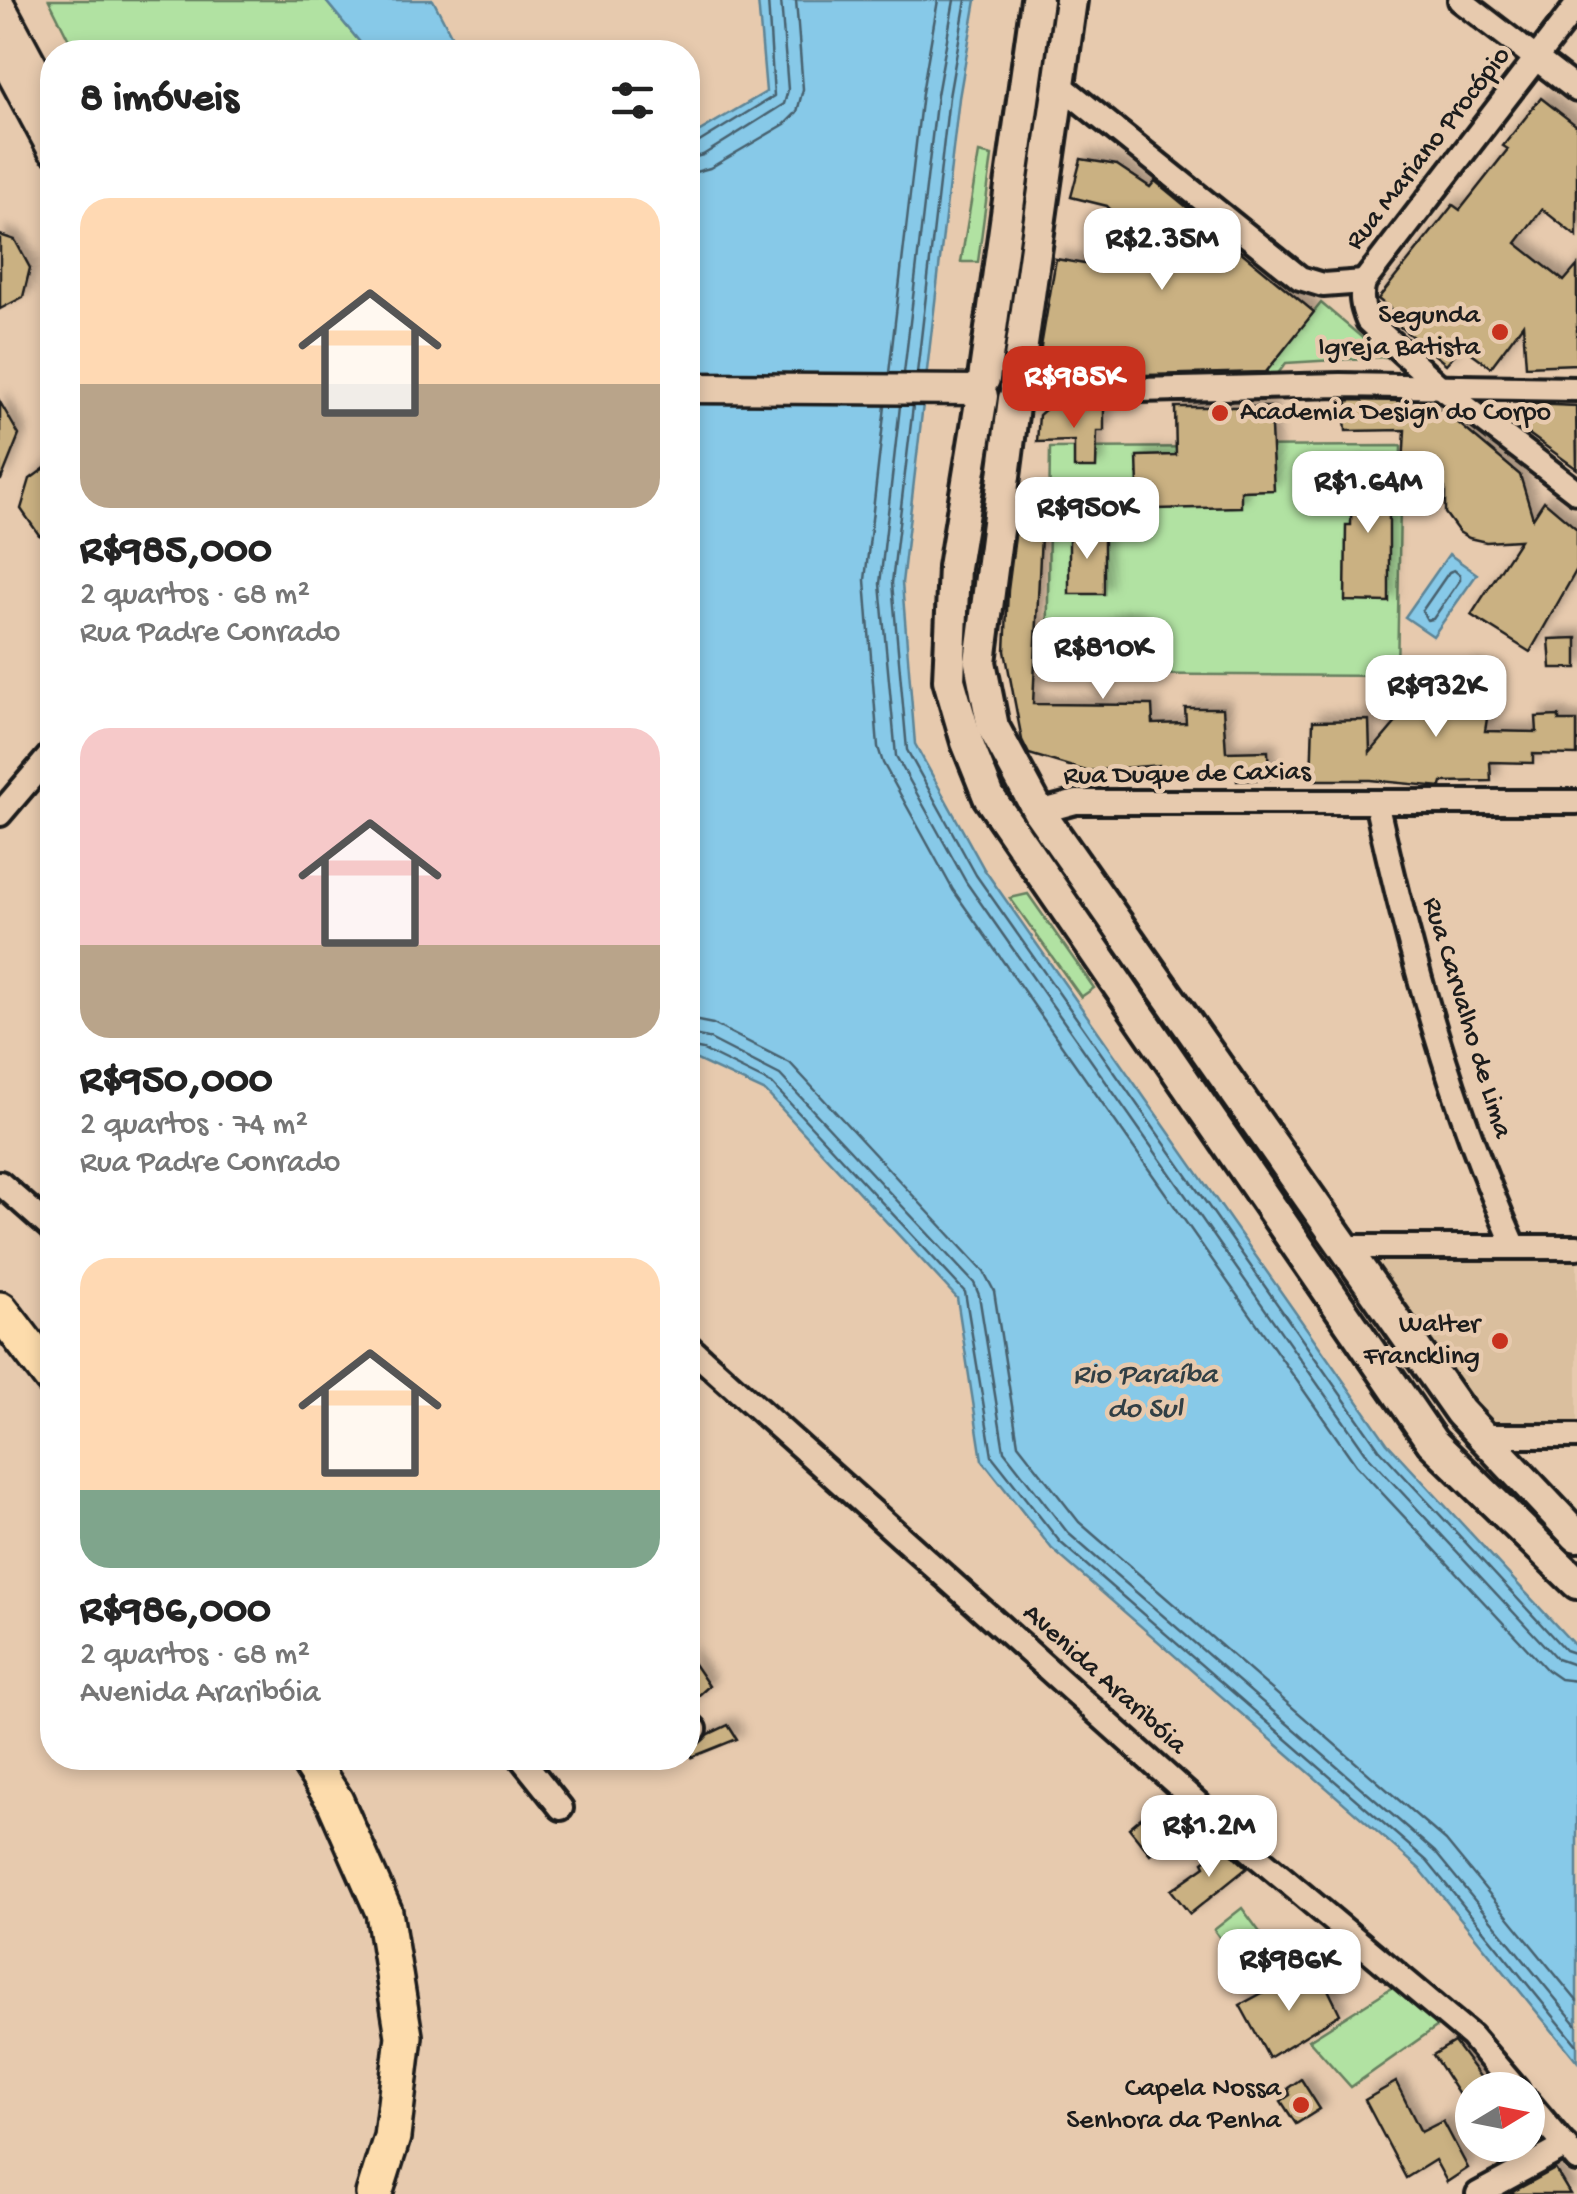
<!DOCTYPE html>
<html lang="pt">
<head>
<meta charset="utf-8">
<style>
	:root { --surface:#fff; --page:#f2f2f2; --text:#222; --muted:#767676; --accent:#c8321e }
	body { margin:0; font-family:"Gochi Hand",sans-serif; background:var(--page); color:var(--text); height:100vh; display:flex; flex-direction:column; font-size:38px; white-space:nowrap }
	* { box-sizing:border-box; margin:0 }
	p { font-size:32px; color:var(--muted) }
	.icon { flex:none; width:55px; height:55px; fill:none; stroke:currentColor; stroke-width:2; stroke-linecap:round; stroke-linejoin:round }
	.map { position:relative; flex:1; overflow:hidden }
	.details { position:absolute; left:40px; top:40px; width:660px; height:1730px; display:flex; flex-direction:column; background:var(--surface); border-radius:40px; box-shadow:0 5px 15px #0003 }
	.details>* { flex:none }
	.needle { width:65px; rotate:80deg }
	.controls { position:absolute; left:1455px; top:2072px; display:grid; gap:20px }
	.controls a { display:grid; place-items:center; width:90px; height:90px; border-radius:50%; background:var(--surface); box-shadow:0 5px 15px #0003; font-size:50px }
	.price { position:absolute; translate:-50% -85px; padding:0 22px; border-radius:20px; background:#fff; color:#222; font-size:32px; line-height:65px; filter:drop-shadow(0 2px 5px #0008) }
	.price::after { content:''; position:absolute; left:50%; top:60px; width:30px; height:22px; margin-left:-15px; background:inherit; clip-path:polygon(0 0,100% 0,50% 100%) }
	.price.on { background:var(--accent); color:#fff }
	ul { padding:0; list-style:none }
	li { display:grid; align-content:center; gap:20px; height:530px; padding:0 40px }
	li span { display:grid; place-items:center; height:310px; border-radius:30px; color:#555 }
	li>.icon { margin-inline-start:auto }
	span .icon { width:180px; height:180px; fill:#fffc; stroke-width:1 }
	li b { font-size:42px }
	h2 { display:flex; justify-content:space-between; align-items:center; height:120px; padding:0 40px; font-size:42px }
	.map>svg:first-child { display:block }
	.built { fill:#dabf9e }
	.green { fill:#b1e2a2; stroke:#667f5f; stroke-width:2.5 }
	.water { fill:#87c9e8; stroke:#5c8496; stroke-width:2.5 }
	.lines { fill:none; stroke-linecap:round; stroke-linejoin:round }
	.shore { stroke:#47616e; stroke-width:2.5 }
	.building { fill:#cab182; stroke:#1c1c1c; stroke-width:2.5; filter:url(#shadow) }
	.minor-casing { stroke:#1c1c1c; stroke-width:30 }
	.tertiary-casing { stroke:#1c1c1c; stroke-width:35 }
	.secondary-casing { stroke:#1c1c1c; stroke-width:38 }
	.trunk-casing { stroke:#1c1c1c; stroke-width:42 }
	.minor { stroke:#e7caae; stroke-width:22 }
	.tertiary { stroke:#e7caae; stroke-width:28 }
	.secondary { stroke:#e7caae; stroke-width:30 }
	.trunk { stroke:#fddcac; stroke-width:35 }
	.poi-dot { fill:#c8321e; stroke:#e7caae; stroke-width:4 }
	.labels { text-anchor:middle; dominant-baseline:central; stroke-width:9; stroke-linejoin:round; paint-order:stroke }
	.street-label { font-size:28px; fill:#1c1c1c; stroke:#e7caae }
	.poi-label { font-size:28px; fill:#1c1c1c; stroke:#e7caae; text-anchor:end }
	.water-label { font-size:30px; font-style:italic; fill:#313f45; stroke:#e7caae }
</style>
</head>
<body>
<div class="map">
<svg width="1577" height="2194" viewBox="0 0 1577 2194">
	<defs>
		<filter id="shadow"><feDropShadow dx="7" dy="-7" stdDeviation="5" flood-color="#0004"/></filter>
	</defs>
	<rect width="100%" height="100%" fill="#e7caae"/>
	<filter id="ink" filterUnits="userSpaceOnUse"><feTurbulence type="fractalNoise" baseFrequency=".01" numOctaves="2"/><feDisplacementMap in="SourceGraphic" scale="20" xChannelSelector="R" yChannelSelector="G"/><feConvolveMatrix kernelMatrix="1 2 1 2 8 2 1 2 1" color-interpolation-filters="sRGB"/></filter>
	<g filter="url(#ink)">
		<path class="built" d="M 1359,1253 L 1577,1253 L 1577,1429 L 1485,1430 Z"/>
		<g class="green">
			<path d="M 49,0 L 325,0 L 368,52 L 75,52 Z"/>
			<path d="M 979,153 L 992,156 L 978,262 L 961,262 Z"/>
			<path d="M 1321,303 L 1385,357 L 1286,363 L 1276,376 L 1262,377 Z"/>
			<path d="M 1401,446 L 1397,676 L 1047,674 L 1050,448 Z"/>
			<path d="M 1028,894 L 1094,988 L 1081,997 L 1010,898 Z"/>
			<path d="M 1242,1908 L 1273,1950 L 1244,1971 L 1214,1930 Z"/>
			<path d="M 1399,1983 L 1442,2023 L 1351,2087 L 1309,2040 Z"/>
		</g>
		<g class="water">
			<path d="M 325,0 L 433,0 L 460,52 L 368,52 Z"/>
			<path d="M 758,0 L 976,0 L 959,98 L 902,583 L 915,744 L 984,869 L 1387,1443 L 1577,1648 L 1577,2061 L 1420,1869 L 1052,1549 L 982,1460 L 957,1298 L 766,1092 L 688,1056 L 688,138 L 766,92 Z"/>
			<path d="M 1449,554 L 1477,574 L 1433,636 L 1405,617 Z"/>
		</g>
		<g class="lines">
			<g class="shore">
				<path d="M 688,146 L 696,144 L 774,96 L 768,0"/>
				<path d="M 688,159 L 703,155 L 784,104 L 788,90 L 781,0"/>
				<path d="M 688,174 L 710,168 L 785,124 L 797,112 L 803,89 L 796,0"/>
				<path d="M 889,373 L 922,93 L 938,0"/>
				<path d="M 904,373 L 937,95 L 954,0"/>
				<path d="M 917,373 L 949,97 L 966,0"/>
				<path d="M 885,406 L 865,580 L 878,747 L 883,763 L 953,890 L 1356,1465 L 1547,1670 L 1560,1679 L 1577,1681"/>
				<path d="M 900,406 L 880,584 L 896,756 L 966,882 L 1368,1456 L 1557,1659 L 1577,1666"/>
				<path d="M 913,406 L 892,583 L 907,750 L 976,875 L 1379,1449 L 1565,1650 L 1577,1654"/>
				<path d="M 1454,570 L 1460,575 L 1460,580 L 1433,619 L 1427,620 L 1422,611 L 1449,572 Z"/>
				<path d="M 688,1019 L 713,1024 L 790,1063 L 984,1272 L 994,1291 L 1018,1444 L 1079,1522 L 1446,1841 L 1577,2001"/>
				<path d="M 688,1034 L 708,1038 L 780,1075 L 974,1283 L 979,1295 L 1004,1451 L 1068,1533 L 1435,1852 L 1577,2025"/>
				<path d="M 688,1047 L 703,1050 L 772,1084 L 965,1292 L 992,1456 L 1060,1542 L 1427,1861 L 1577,2045"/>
			</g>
		</g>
		<g class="building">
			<path d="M 1541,98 L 1577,126 L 1577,237 L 1542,209 L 1516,243 L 1564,281 L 1577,266 L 1577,364 L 1526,366 L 1523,324 L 1491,367 L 1462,346 L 1446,364 L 1399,326 L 1404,320 L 1378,299 L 1453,205 L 1460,210 L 1508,149 L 1503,146 Z"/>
			<path d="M 1081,159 L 1117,165 L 1150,187 L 1155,181 L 1314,312 L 1266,372 L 1068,377 L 1069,370 L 1038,364 L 1056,259 L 1090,265 L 1095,242 L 1111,241 L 1119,218 L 1107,206 L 1071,197 Z"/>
			<path d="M 0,235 L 15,240 L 30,268 L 23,297 L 0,309 Z"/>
			<path d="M 1348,400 L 1401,401 L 1401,410 L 1444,411 L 1520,475 L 1533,518 L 1544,501 L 1577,529 L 1577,569 L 1530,652 L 1471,615 L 1520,540 L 1486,542 L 1469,538 L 1459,532 L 1445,513 L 1445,488 L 1427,465 L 1403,466 L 1405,430 L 1346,431 L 1344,407 L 1348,407 Z"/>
			<path d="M 0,402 L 19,435 L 1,480 L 0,480 Z"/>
			<path d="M 1530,404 L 1576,406 L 1577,469 L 1522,429 L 1520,417 L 1524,407 Z"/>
			<path d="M 1104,407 L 1104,431 L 1097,431 L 1096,468 L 1074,468 L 1074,441 L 1037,442 L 1039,415 L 1047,408 Z"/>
			<path d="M 1175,407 L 1270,407 L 1274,490 L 1241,491 L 1241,507 L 1155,509 L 1155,488 L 1138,488 L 1137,456 L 1176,455 Z"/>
			<path d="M 52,463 L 52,540 L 39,535 L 21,509 L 30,479 Z"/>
			<path d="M 1352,465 L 1389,466 L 1389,602 L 1345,601 L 1346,525 L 1351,525 Z"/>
			<path d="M 1018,513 L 1042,514 L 1033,704 L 1152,705 L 1153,724 L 1186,723 L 1185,708 L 1223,708 L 1226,752 L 1268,751 L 1269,779 L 1237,781 L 1237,774 L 1190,773 L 1189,768 L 1159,769 L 1159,765 L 1086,771 L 1029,754 L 1022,740 L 1005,651 L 1008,590 Z"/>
			<rect x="1069" y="531" width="35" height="63"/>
			<circle cx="1125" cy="645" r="26"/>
			<path d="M 1577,638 L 1577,668 L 1551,668 L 1549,639 Z"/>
			<path d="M 1467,669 L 1494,675 L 1485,731 L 1537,732 L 1536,717 L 1559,716 L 1559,721 L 1577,721 L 1577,755 L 1533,754 L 1533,763 L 1490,762 L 1491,781 L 1442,782 L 1441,787 L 1370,780 L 1311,780 L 1313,721 L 1369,720 L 1370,753 L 1409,707 L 1450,674 L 1466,675 Z"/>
			<path d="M 688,1655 L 709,1686 L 688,1705 Z"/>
			<path d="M 728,1725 L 737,1739 L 692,1757 L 688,1743 L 700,1743 L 709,1734 Z"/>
			<path d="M 1167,1796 L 1194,1821 L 1150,1854 L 1129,1828 Z"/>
			<path d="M 1224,1847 L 1247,1868 L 1190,1914 L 1171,1890 L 1205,1866 L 1203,1862 Z"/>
			<path d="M 1322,1977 L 1340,2014 L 1269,2058 L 1240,2005 L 1281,1983 L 1287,1994 Z"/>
			<path d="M 1454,2042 L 1490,2090 L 1472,2090 L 1472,2115 L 1433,2055 Z"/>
			<path d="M 1301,2079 L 1320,2109 L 1296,2124 L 1281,2101 L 1290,2095 L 1288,2088 Z"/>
			<path d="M 1396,2082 L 1421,2132 L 1443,2121 L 1468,2168 L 1447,2182 L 1435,2160 L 1406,2178 L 1365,2100 Z"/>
			<path d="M 1555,2169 L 1570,2194 L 1509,2194 Z"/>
		</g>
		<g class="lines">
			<g class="minor-casing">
				<g id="minor">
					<path d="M 1460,0 L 1577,90"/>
					<path d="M 1577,5 L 1364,282 C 1360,296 1362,307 1368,321 L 1440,387 L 1577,492"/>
					<path d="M 1059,84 L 1300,278 L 1323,285 L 1364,282"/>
					<path d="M 1016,393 L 1340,385 L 1577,389"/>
					<path d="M 1376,802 C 1410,954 1451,1104 1515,1247"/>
					<path d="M 1039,812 L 1076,802 L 1577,802"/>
					<path d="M 0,814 L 52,753"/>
					<path d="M 0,1183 L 52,1229"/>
					<path d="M 1346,1247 L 1577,1247"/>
					<path d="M 688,1346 L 1253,1853 L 1471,2036 L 1517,2090"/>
					<path d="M 1482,1436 L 1577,1436"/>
					<path d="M 688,1722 L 695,1729"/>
					<path d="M 521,1758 L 561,1808"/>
					<path d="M 1528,2102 L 1577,2160"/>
					<path d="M 1478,2194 L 1566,2146"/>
				</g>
			</g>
			<g class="tertiary-casing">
				<g id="tertiary">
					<path d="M 0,5 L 52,102"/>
					<path d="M 0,52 L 52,149"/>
					<path d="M 688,388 L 981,390"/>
				</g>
			</g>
			<g class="secondary-casing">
				<g id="secondary">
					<path d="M 984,379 L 1037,0"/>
					<path d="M 1016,387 L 1071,0"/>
					<path d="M 982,396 L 954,567 L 949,680 L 967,742 L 989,797 L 1432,1442 L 1577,1583"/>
					<path d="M 1014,399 L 980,662 L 993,727 L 1039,812 L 1460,1412 L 1577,1536"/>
				</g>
			</g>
			<g class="trunk-casing">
				<g id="trunk">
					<path d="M 0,1310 L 52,1378"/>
					<path d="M 307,1758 L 335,1801 L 384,1912 L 404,2036 L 392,2137 L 374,2194"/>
				</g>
			</g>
			<use href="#minor" class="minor"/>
			<use href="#tertiary" class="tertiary"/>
			<use href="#secondary" class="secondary"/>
			<use href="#trunk" class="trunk"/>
		</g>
	</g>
	<g class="poi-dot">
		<circle cx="1500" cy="332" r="10"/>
		<circle cx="1220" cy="413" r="10"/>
		<circle cx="1500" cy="1341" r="10"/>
		<circle cx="1301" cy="2105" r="10"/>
	</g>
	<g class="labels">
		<g class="street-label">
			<text transform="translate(1429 149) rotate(-52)">Rua Mariano Procópio</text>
			<text transform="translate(1187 775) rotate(-1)">Rua Duque de Caxias</text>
			<text transform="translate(1466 1018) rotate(73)">Rua Carvalho de Lima</text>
			<text transform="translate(1104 1680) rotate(42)">Avenida Araribóia</text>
		</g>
		<g class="poi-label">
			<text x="1480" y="316">Segunda<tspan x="1480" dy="32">Igreja Batista</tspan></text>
			<text x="1240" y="413" text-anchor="start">Academia Design do Corpo</text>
			<text x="1480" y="1325">Walter<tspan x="1480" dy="32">Franckling</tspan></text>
			<text x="1281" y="2089">Capela Nossa<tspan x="1281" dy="32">Senhora da Penha</tspan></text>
		</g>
		<g class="water-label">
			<text x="1145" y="1376">Rio Paraíba<tspan x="1145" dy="34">do Sul</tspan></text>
		</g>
	</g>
</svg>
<div class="controls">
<a><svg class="needle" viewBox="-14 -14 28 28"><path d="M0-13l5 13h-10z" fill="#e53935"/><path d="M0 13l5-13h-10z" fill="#767676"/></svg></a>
</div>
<b class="price" style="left:1162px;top:293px">R$2.35M</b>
<b class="price on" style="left:1074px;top:431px">R$985K</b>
<b class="price" style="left:1368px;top:536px">R$1.64M</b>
<b class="price" style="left:1087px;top:562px">R$950K</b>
<b class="price" style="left:1103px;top:702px">R$810K</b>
<b class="price" style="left:1436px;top:740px">R$932K</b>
<b class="price" style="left:1209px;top:1880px">R$1.2M</b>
<b class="price" style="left:1289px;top:2014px">R$986K</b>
<section class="details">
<h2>8 imóveis<svg class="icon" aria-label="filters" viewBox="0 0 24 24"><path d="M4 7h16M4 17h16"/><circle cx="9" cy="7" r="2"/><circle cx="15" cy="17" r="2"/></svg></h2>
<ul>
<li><span style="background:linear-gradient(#ffd9b3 60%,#b9a48a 0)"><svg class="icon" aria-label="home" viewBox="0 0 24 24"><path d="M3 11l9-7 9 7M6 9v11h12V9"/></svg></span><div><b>R$985,000</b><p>2 quartos · 68 m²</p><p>Rua Padre Conrado</p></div></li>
<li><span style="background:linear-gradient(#f6c9c9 70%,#b9a48a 0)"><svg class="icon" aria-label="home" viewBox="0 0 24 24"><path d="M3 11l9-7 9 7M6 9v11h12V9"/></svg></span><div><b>R$950,000</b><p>2 quartos · 74 m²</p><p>Rua Padre Conrado</p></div></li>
<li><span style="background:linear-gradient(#ffd9b3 75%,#7fa58c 0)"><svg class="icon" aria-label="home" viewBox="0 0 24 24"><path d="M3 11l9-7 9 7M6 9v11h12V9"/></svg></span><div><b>R$986,000</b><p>2 quartos · 68 m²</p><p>Avenida Araribóia</p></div></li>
</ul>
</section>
</div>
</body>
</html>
